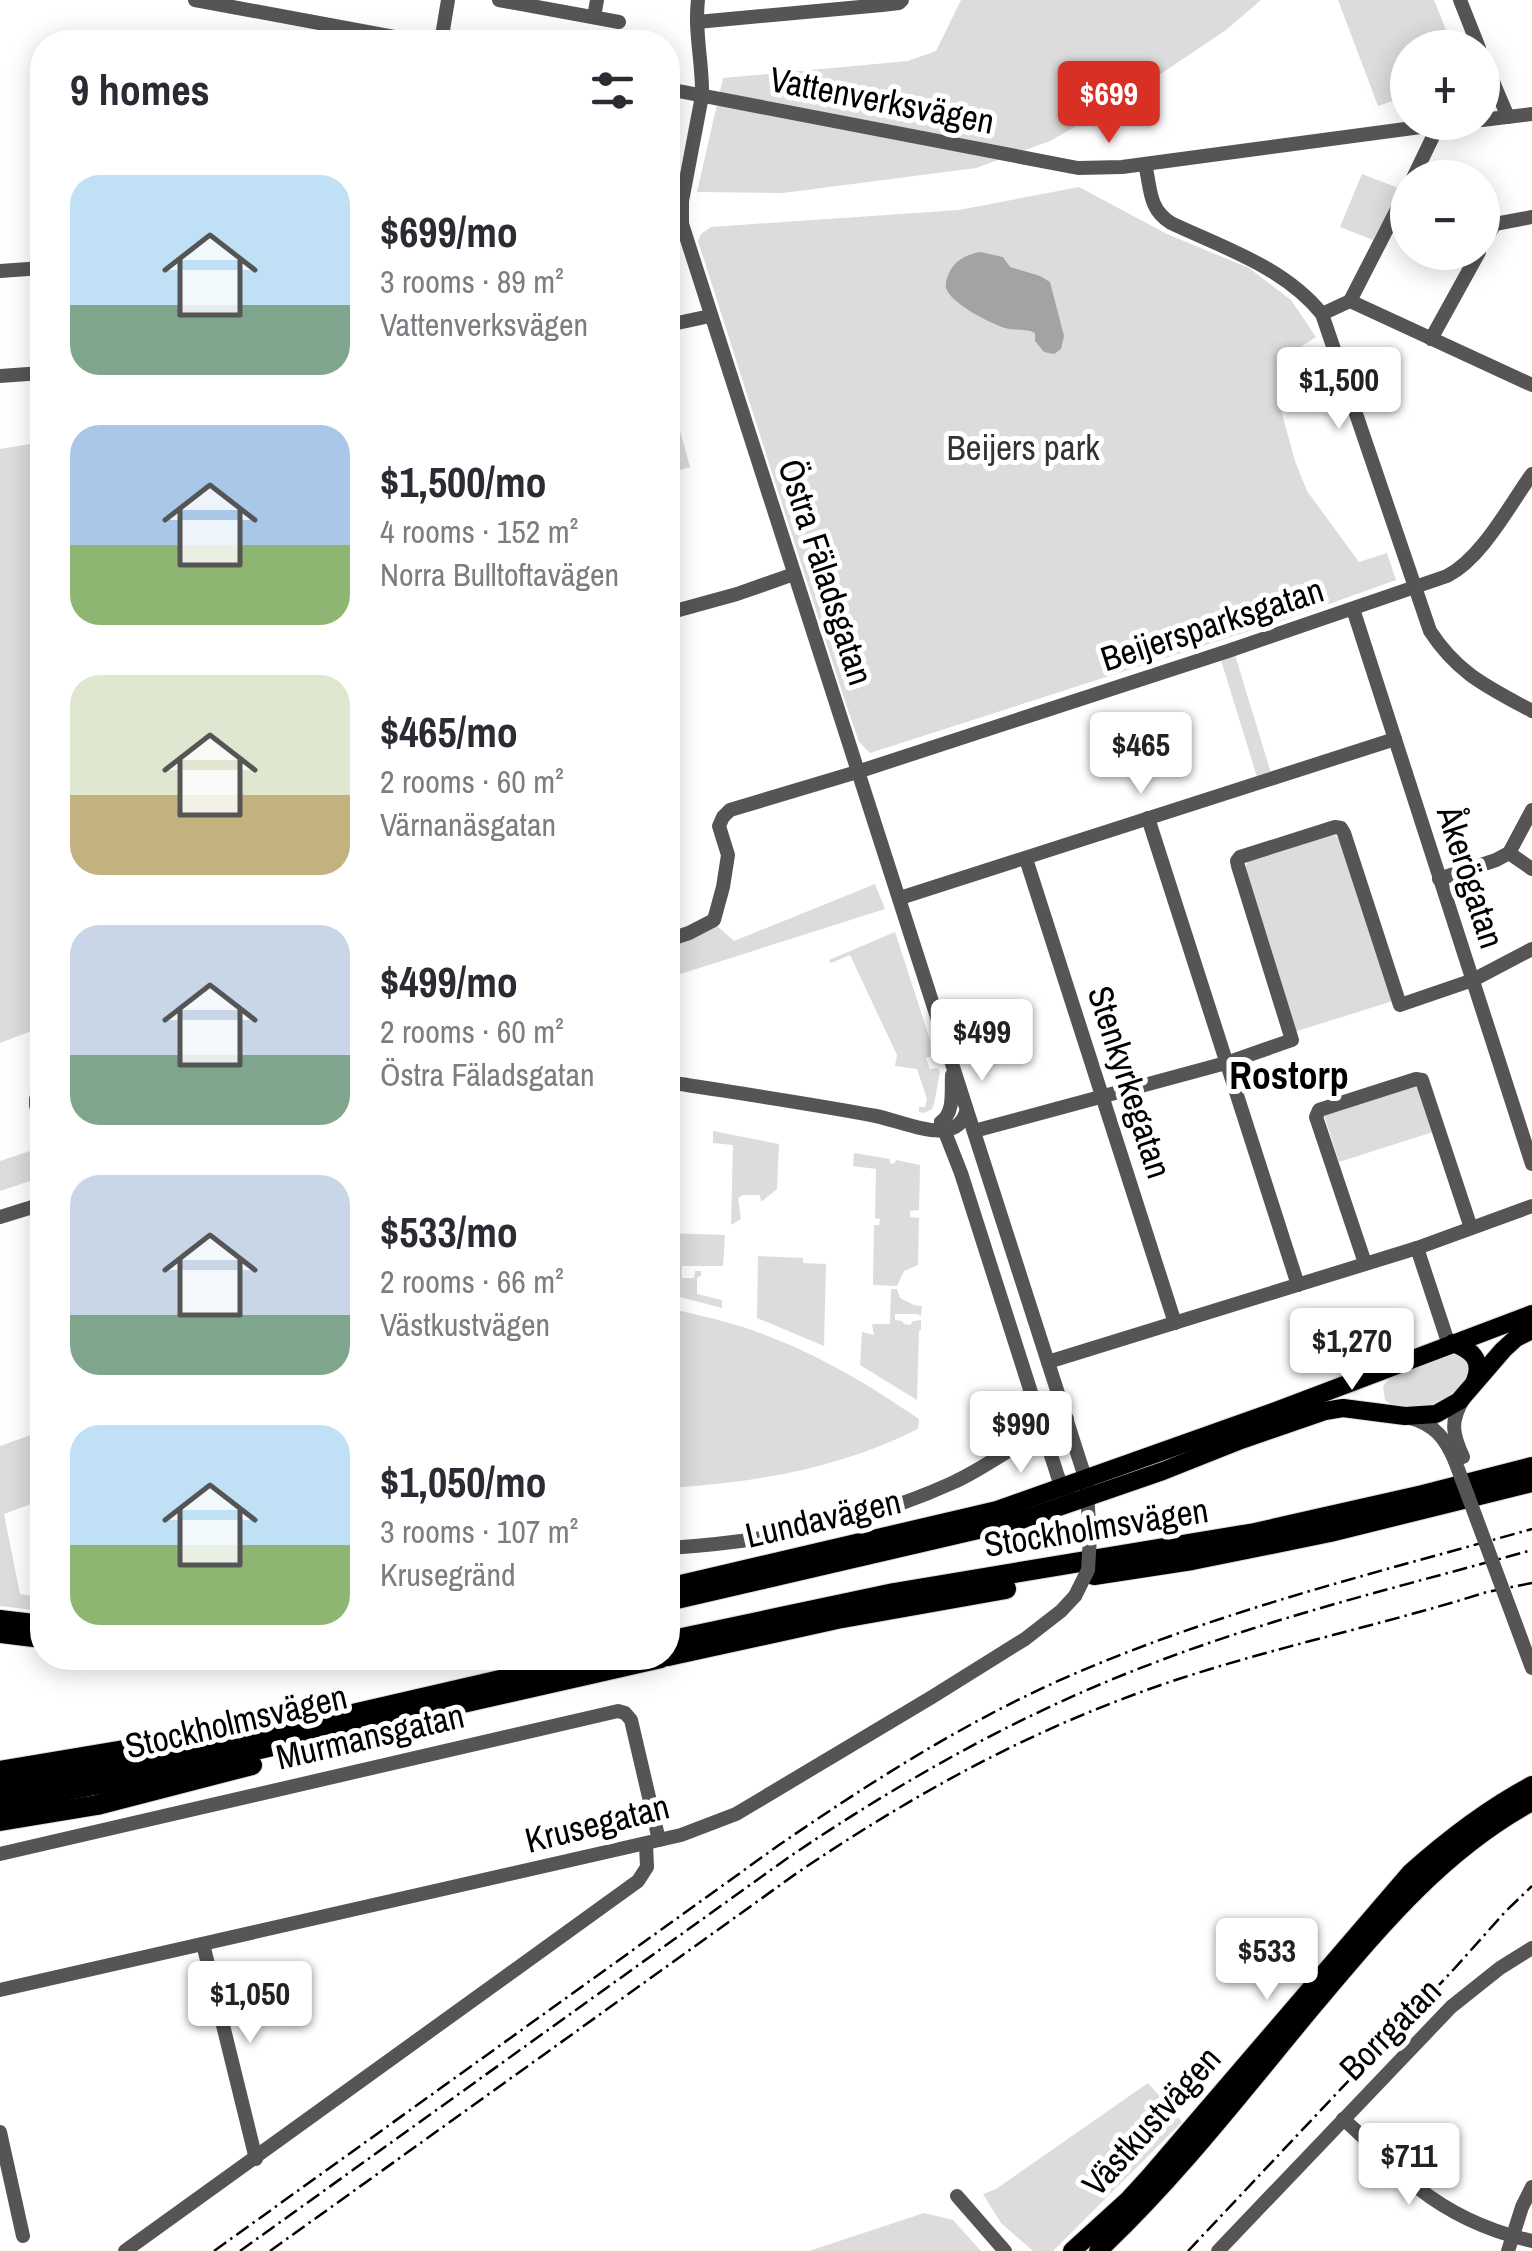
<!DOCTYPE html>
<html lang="en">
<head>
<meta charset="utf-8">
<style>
	:root { --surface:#fff; --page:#f7f7f7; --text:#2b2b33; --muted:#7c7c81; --accent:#d93025 }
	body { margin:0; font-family:"Archivo Narrow",sans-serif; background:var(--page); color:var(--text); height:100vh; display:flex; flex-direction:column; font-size:38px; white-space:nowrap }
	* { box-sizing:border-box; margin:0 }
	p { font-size:32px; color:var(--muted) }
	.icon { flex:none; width:55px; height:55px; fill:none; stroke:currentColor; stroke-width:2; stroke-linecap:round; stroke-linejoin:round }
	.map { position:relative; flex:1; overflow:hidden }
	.panel { position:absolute; left:30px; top:30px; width:650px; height:1640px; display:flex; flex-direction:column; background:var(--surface); border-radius:40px; box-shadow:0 5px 25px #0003 }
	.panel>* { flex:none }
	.controls { position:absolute; left:1390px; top:30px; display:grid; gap:20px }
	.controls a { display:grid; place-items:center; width:110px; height:110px; border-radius:50%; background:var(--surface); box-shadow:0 5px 25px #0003; font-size:50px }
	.price { position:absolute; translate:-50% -85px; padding:0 22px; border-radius:10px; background:#fff; color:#222; font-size:32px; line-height:65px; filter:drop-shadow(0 2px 5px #0008) }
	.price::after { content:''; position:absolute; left:50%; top:60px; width:30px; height:22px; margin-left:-15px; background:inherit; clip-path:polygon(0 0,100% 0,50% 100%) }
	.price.on { background:var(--accent); color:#fff }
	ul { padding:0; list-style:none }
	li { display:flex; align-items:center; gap:30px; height:250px; padding:0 40px }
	li span { display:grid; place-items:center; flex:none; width:280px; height:200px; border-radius:30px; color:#555 }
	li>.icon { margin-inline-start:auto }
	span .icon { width:120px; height:120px; fill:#fffc; stroke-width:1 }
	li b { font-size:42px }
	h2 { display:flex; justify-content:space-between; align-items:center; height:120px; padding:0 40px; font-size:42px }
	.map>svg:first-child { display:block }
	.green { fill:#dcdcdc }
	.water { fill:#a3a3a3 }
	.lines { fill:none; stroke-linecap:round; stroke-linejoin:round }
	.major-casing { stroke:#dbdbdb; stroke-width:20 }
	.highway-casing { stroke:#dbdbdb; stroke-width:22 }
	.minor { stroke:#555; stroke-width:14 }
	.major { stroke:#000; stroke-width:18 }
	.highway { stroke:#000; stroke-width:20 }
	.rail { stroke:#000; stroke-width:2.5; stroke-dasharray:15 5 2.5 5; stroke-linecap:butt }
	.minor-bridge { stroke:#555; stroke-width:14 }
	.labels { text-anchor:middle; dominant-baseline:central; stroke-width:10; stroke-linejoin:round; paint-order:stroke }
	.street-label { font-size:35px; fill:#000; stroke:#fff }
	.park-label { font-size:35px; fill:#333; stroke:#fff }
	.neighbourhood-label { font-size:38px; font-weight:bold; fill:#000; stroke:#fff }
</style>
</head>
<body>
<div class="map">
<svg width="1532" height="2251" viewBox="0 0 1532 2251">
	<rect width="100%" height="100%" fill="#fff"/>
	<g class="green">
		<path d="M 961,0 L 1261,0 L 1226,30 L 1125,98 L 1050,141 L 976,168 L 783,193 L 697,192 L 723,78 L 908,61 L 936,51 Z"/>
		<path d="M 1338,0 L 1434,0 L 1453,47 L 1408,48 L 1407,96 L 1378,106 Z"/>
		<path d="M 1362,174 L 1401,189 L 1373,240 L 1340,227 Z"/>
		<path d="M 1079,187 L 1167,234 L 1249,268 L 1291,300 L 1316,337 L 1296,350 L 1293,367 L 1278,399 L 1295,461 L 1307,491 L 1359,562 L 1387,553 L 1396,580 L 1287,619 L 870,753 L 859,742 L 846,704 L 698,241 L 701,234 L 711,227 L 959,210 Z"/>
		<path d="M 668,387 L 690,467 L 668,474 Z"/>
		<path d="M 42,442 L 42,1027 L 0,1043 L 0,449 Z"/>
		<path d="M 1235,655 L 1271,773 L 1257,777 L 1221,660 Z"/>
		<path d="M 1333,835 L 1342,838 L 1393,1001 L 1294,1032 L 1243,871 L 1248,861 Z"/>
		<path d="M 875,884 L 885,909 L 668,978 L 668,943 L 717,926 L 734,941 Z"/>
		<path d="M 895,932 L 935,1055 L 926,1058 L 930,1069 L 938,1068 L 940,1072 L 934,1104 L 932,1109 L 924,1113 L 919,1112 L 919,1107 L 925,1107 L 927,1099 L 917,1069 L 895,1066 L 897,1055 L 850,955 L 831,963 L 829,960 Z"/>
		<path d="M 1417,1085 L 1433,1132 L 1339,1162 L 1324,1115 Z"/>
		<path d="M 713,1131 L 779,1144 L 777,1189 L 761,1202 L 760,1195 L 743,1195 L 738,1198 L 741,1219 L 731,1225 L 733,1145 L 713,1143 Z"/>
		<path d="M 42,1147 L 42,1177 L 0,1191 L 0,1161 Z"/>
		<path d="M 854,1153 L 890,1159 L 890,1163 L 894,1164 L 896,1160 L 920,1165 L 919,1210 L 910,1211 L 910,1217 L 919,1218 L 918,1265 L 904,1271 L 897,1286 L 873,1285 L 874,1225 L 879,1225 L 880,1219 L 875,1218 L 876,1169 L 853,1166 Z"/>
		<path d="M 668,1233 L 725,1235 L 723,1266 L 682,1266 L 682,1278 L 694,1278 L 695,1271 L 701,1271 L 701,1276 L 697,1277 L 697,1294 L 722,1300 L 722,1308 L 668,1294 Z"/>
		<path d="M 758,1256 L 803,1258 L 803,1263 L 826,1264 L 824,1346 L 757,1318 Z"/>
		<path d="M 891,1289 L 897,1289 L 900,1298 L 914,1305 L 922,1306 L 921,1316 L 917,1314 L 895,1314 L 895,1320 L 902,1321 L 904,1324 L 910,1325 L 913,1321 L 921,1320 L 921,1330 L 919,1331 L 917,1400 L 860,1365 L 862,1332 L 874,1335 L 872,1324 L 890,1324 Z"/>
		<path d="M 668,1308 C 688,1313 709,1317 729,1323 C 797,1342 861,1379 919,1419 L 918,1429 C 841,1468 754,1483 668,1488 Z"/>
		<path d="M 1453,1353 L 1464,1356 L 1472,1372 C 1452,1397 1441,1408 1408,1408 C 1397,1408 1393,1407 1385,1400 L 1383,1386 L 1392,1375 Z"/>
		<path d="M 42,1431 L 42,1500 L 4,1514 L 20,1594 L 42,1597 L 42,1611 L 0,1606 L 0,1446 Z"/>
		<path d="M 1148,2083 L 1182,2122 L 1053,2251 L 1033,2251 L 1001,2223 L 983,2194 L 996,2189 Z"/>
		<path d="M 924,2213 L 953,2220 L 981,2251 L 809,2251 Z"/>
	</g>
	<path class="water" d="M 980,252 L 1003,257 L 1010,267 L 1040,276 L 1050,282 L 1064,336 L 1061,349 L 1054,354 L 1044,352 L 1035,341 L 1035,333 C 1025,328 1015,331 1005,328 C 990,323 951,304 946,288 C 945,283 947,277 949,273 C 956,259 966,255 980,252 Z"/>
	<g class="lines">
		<g class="major-casing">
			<g id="major">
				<path d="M 1453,1343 C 1472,1350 1483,1360 1475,1381"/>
				<path d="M 668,1587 L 997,1510 L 1273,1412 L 1532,1314"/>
				<path d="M 668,1602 L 1021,1520 L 1163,1471 L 1241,1440 L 1325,1411 L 1343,1408 L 1405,1416 L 1436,1414 L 1459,1401 L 1503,1350 L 1516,1338 L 1532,1330"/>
				<path d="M 0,1619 L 42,1624"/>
				<path d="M 0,1634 L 42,1639"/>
				<path d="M 1072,2251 L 1127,2201 L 1149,2177 L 1410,1873 C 1448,1839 1487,1809 1532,1785"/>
				<path d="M 1098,2251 C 1178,2176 1245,2088 1315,2004 C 1380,1927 1442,1851 1532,1802"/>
			</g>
		</g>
		<g class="highway-casing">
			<g id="highway">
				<path d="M 1094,1575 L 1192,1560 L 1330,1532 L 1532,1482"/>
				<path d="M 668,1641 L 894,1593 L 1255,1533 L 1423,1495 L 1532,1467"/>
				<path d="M 668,1656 L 837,1619 L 1006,1589"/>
				<path d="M 0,1771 L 136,1748"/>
				<path d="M 0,1787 L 183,1753 L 596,1658"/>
				<path d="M 0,1803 L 132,1778 L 661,1658"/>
				<path d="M 0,1821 L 97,1805 L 252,1765"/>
			</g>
		</g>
		<g class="minor">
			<path d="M 195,0 L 421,42"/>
			<path d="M 499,0 L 619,22"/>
			<path d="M 698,0 C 694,32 703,64 702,96 L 682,201 L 682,224 L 1082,1468 L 1086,1479 L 1090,1537"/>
			<path d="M 1460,0 L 1479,48"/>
			<path d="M 594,17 L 597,0"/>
			<path d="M 697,22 L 882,5 L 899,3 L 902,0"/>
			<path d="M 441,42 L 448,0"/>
			<path d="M 1482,56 L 1508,117"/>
			<path d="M 668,89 L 1078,168 L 1122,167 L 1458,122"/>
			<path d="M 1482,120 L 1532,114"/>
			<path d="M 1145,164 C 1151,188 1148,209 1171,223 C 1224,248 1284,267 1322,314 L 1430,631 C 1458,674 1488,687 1532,711"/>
			<path d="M 1413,178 L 1439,124"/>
			<path d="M 1482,244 L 1495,224 L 1532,217"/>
			<path d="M 0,271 L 42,268"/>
			<path d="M 1350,301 L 1408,188"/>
			<path d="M 1322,314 L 1350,301 L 1532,385"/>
			<path d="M 668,325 L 710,316"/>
			<path d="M 1431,339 L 1479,252"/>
			<path d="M 0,376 L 42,373"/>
			<path d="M 1353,609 L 1532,1164"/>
			<path d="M 668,613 L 737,594 L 794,574"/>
			<path d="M 1148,818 L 1298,1285"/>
			<path d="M 1509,853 L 1532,869"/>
			<path d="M 1026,859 L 1175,1323"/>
			<path d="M 1439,879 L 1496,860 L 1509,853 L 1532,810"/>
			<path d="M 900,898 L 1395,739"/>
			<path d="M 668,940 L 689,933 L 714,920 L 723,887 L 728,855 L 719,826 L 723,817 L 730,810 L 857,772 L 1228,651 L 1447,576 C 1482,558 1509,506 1532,474"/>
			<path d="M 952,1075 C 951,1091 955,1112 941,1122 L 961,1173 L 1058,1477 L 1067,1493"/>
			<path d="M 668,1082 C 737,1093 807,1103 876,1116 C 895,1120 927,1133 944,1130 C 956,1129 963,1123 966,1112"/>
			<path d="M 42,1094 L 36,1099 L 36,1105 L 42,1126"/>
			<path d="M 974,1131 L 1226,1063 L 1292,1040 L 1238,866 L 1237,861 L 1240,857 L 1335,827 L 1341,828 L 1344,833 L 1400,1005 L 1473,980 L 1532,949"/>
			<path d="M 0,1217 L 42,1204"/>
			<path d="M 1417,1248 L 1449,1345"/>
			<path d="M 1365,1263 L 1316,1117 L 1319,1110 L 1416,1079 L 1422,1080 L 1471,1228"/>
			<path d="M 1048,1362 L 1417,1248 L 1532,1206"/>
			<path d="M 1411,1418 C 1435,1425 1445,1438 1455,1461"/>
			<path d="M 1463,1457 C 1452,1433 1450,1421 1464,1398"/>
			<path d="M 668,1548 C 764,1542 864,1523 952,1483 C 992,1465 1026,1435 1067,1419"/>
			<path d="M 0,1854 L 618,1711 L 625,1713 L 631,1720 L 659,1840"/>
			<path d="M 203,1944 L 256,2159"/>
			<path d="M 0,1990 L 681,1835 L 736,1814 L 932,1697 L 1025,1639 L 1061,1611 L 1075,1596"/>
			<path d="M 1343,2119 C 1369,2141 1392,2168 1418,2188 C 1451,2214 1492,2232 1532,2241"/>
			<path d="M 0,2132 L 23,2236"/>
			<path d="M 957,2196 L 1005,2251"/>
			<path d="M 125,2251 L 638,1881 L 647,1867 L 646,1844"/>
			<path d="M 1218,2251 L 1451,2007 L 1500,1968 L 1532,1948"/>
			<path d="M 1508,2251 L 1522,2207 L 1532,2187"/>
		</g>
		<use href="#major" class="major"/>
		<use href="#highway" class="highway"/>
		<g class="rail">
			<path d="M 214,2251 L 779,1845 C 865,1786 952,1730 1047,1686 C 1202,1615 1368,1575 1532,1529"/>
			<path d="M 240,2251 L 789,1857 C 906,1778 1027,1710 1159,1661 C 1280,1615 1407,1585 1532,1550"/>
			<path d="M 270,2251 L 797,1873 C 908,1798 1015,1738 1141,1692 C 1254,1651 1373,1628 1487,1592 L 1532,1583"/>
			<path d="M 1188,2251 L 1454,1969 L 1505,1912 L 1532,1886"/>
		</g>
		<g class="minor-bridge">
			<path d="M 1455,1461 L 1532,1668"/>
			<path d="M 1075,1596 L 1088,1570 L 1090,1537"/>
		</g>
	</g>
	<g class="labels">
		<g class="street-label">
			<text transform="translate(882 100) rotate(11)">Vattenverksvägen</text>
			<text transform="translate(826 572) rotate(72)">Östra Fäladsgatan</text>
			<text transform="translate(1212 624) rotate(-18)">Beijersparksgatan</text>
			<text transform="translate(1471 877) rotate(72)">Åkerögatan</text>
			<text transform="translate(1130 1082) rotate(72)">Stenkyrkegatan</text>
			<text transform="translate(823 1518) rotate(-13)">Lundavägen</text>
			<text transform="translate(1096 1527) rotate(-9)">Stockholmsvägen</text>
			<text transform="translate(236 1721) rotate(-13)">Stockholmsvägen</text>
			<text transform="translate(370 1736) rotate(-13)">Murmansgatan</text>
			<text transform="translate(597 1823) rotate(-14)">Krusegatan</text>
			<text transform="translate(1390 2029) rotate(-45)">Borrgatan</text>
			<text transform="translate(1151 2121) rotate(-48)">Västkustvägen</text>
		</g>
		<g class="park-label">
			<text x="1023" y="447">Beijers park</text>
		</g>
		<g class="neighbourhood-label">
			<text x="1289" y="1075">Rostorp</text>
		</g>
	</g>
</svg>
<div class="controls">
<a>+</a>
<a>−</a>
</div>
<b class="price on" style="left:1109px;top:146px">$699</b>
<b class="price" style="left:1339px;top:432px">$1,500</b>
<b class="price" style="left:1141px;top:797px">$465</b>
<b class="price" style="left:982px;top:1084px">$499</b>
<b class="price" style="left:1352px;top:1393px">$1,270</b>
<b class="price" style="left:1021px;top:1476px">$990</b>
<b class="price" style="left:1267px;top:2003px">$533</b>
<b class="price" style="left:250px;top:2046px">$1,050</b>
<b class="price" style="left:1409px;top:2208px">$711</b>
<section class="panel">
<h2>9 homes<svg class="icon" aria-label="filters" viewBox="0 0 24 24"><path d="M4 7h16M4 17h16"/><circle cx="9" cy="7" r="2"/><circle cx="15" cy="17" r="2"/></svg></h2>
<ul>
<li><span style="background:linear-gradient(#bfe0f5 65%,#7fa58c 0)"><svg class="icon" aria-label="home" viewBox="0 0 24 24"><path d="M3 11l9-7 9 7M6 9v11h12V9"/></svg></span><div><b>$699/mo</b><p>3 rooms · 89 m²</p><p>Vattenverksvägen</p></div></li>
<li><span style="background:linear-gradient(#a9c7e8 60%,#8fb573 0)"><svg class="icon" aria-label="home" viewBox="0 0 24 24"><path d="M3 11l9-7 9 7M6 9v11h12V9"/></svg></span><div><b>$1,500/mo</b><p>4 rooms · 152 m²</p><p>Norra Bulltoftavägen</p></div></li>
<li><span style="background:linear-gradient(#dfe7d0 60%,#c2b280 0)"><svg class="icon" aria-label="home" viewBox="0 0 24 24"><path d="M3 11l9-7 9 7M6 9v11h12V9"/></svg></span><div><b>$465/mo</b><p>2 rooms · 60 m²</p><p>Värnanäsgatan</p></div></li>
<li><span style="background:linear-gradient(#c9d6e8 65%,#7fa58c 0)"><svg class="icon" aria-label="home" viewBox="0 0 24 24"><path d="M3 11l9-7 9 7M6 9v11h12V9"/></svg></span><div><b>$499/mo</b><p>2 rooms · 60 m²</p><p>Östra Fäladsgatan</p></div></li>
<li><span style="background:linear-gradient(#c9d6e8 70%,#7fa58c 0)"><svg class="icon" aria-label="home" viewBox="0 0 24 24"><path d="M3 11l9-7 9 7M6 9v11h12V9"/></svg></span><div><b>$533/mo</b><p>2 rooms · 66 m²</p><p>Västkustvägen</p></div></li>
<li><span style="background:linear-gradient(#bfe0f5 60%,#8fb573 0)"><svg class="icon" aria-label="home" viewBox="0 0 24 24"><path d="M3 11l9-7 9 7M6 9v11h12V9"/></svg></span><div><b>$1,050/mo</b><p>3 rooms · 107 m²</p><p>Krusegränd</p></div></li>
</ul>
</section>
</div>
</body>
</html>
